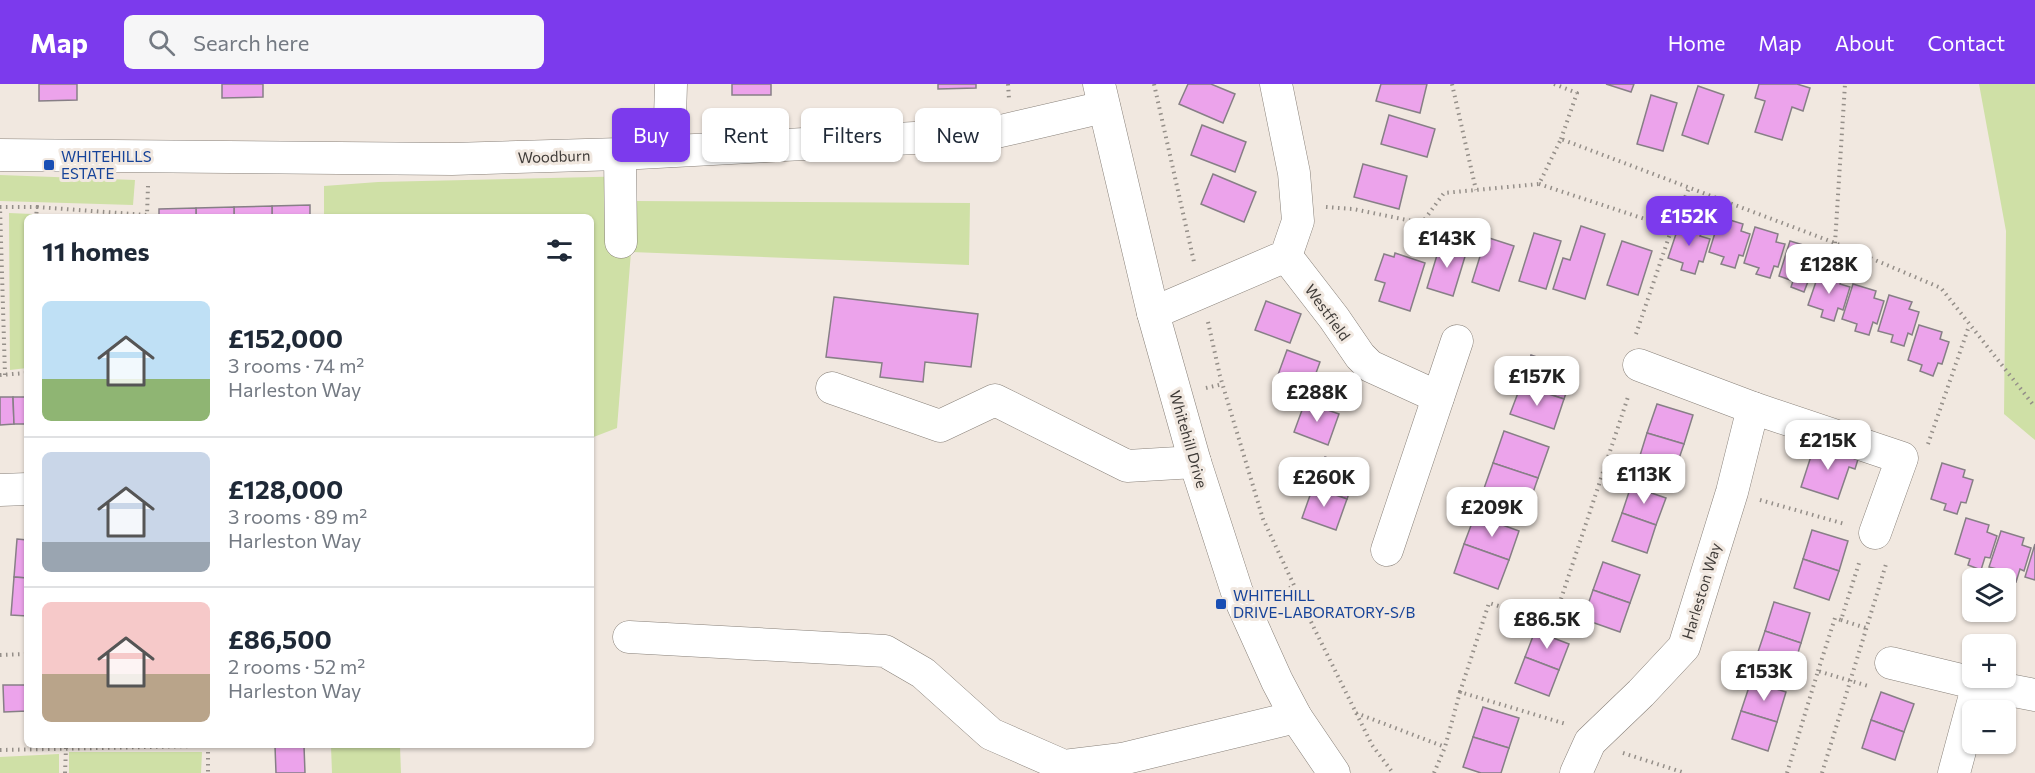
<!DOCTYPE html>
<html lang="en">
<head>
<meta charset="utf-8">
<style>
	:root { --surface:#fff; --page:#f6f6f7; --text:#1f2937; --muted:#747a83; --line:#e0e1e3; --accent:#7c3aed }
	body { margin:0; font-family:Commissioner,sans-serif; background:var(--page); color:var(--text); height:100vh; display:flex; flex-direction:column; font-size:22px; white-space:nowrap }
	* { box-sizing:border-box; margin:0 }
	p { font-size:20px; color:var(--muted) }
	.icon { flex:none; width:33px; height:33px; fill:none; stroke:currentColor; stroke-width:2; stroke-linecap:round; stroke-linejoin:round }
	.map { position:relative; flex:1; overflow:hidden }
	.details { position:absolute; left:24px; top:130px; width:570px; height:534px; display:flex; flex-direction:column; background:var(--surface); border-radius:9px; box-shadow:0 2px 4px #0004 }
	.details>* { flex:none }
	.banner { position:absolute; left:612px; top:24px; width:570px; height:54px; display:flex; gap:12px }
	.controls { position:absolute; left:1962px; top:484px; display:grid; gap:12px }
	.controls a { display:grid; place-items:center; width:54px; height:54px; border-radius:9px; background:var(--surface); box-shadow:0 2px 4px #0004; font-size:30px }
	.price { position:absolute; translate:-50% -51px; padding:0 14px; border-radius:12px; background:#fff; color:#222; font-size:20px; line-height:39px; filter:drop-shadow(0 2px 3px #0008) }
	.price::after { content:''; position:absolute; left:50%; top:36px; width:18px; height:14px; margin-left:-9px; background:inherit; clip-path:polygon(0 0,100% 0,50% 100%) }
	.price.active { background:var(--accent); color:#fff }
	ul { padding:0; list-style:none }
	li { display:flex; align-items:center; gap:18px; height:150px; padding:0 18px }
	li+li { border-top:2px solid var(--line) }
	li span { display:grid; place-items:center; flex:none; width:168px; height:120px; border-radius:9px; color:#555 }
	li>.icon { margin-inline-start:auto }
	span .icon { width:72px; height:72px; fill:#fffc; stroke-width:1 }
	li b { font-size:26px }
	h2 { display:flex; justify-content:space-between; align-items:center; height:72px; padding:0 18px; font-size:26px }
	.chip { padding:0 21px; border-radius:9px; background:var(--surface); box-shadow:0 2px 4px #0004; font-size:21px; line-height:54px }
	.chip.active { background:var(--accent); color:#fff }
	header { display:flex; align-items:center; gap:36px; box-sizing:border-box; height:84px; padding:0 30px; background:var(--accent); color:#fff }
	header strong { font-size:28px }
	nav { display:flex; gap:33px; margin-inline-start:auto; font-size:21px }
	.search { width:420px; height:54px; background:var(--page); display:flex; align-items:center; gap:15px; box-sizing:border-box; padding:0 21px; border-radius:9px; color:var(--muted); font-size:22px }
	.map>svg:first-child { display:block }
	.green { fill:#cfe0a6 }
	.building { fill:#eca3eb; stroke:#877f86; stroke-width:1.5 }
	.lines { fill:none; stroke-linecap:round; stroke-linejoin:round }
	.minor-casing { stroke:#888079; stroke-width:33 }
	.path { stroke:#958f89; stroke-width:4; stroke-dasharray:1.5 4.5; stroke-linecap:butt }
	.minor { stroke:#fff; stroke-width:32 }
	.transit-dot { fill:#1a4fb4; stroke:#f1e8e0; stroke-width:2 }
	.labels { text-anchor:middle; dominant-baseline:central; stroke-width:6; stroke-linejoin:round; paint-order:stroke }
	.transit-label { font-size:15px; fill:#164399; stroke:#f1e8e0; text-anchor:start }
	.street-label { font-size:15px; fill:#3f3b38; stroke:#f1e8e0 }
</style>
</head>
<body>
<header>
<strong>Map</strong>
<div class="search"><svg class="icon" aria-label="search" viewBox="0 0 24 24"><circle cx="10" cy="10" r="6"/><path d="M15 15l6 6"/></svg>Search here</div>
<nav><a>Home</a><a>Map</a><a>About</a><a>Contact</a></nav>
</header>
<div class="map">
<svg width="2035" height="689" viewBox="0 0 2035 689">
	<rect width="100%" height="100%" fill="#f1e8e0"/>
	<g class="green">
		<path d="M 1979,0 L 2035,0 L 2035,356 L 2004,330 L 2006,147 Z"/>
		<path d="M 0,91 L 135,96 L 133,121 L 0,117 Z"/>
		<path d="M 636,92 L 635,117 L 970,119 L 969,181 L 631,168 L 617,344 L 591,354 L 591,134 L 324,133 L 324,102 L 378,98 Z"/>
		<path d="M 9,129 L 32,130 L 32,133 L 27,134 L 27,284 L 10,286 Z"/>
		<path d="M 331,662 L 400,662 L 401,689 L 332,689 Z"/>
		<path d="M 69,668 L 202,668 L 201,689 L 69,689 Z"/>
		<path d="M 59,670 L 59,689 L 0,689 L 0,673 Z"/>
	</g>
	<g class="building">
		<path d="M 39,0 L 77,0 L 77,16 L 39,17 Z"/>
		<path d="M 222,0 L 263,0 L 263,13 L 222,14 Z"/>
		<rect x="732" y="0" width="39" height="11"/>
		<path d="M 938,0 L 976,0 L 976,4 L 938,5 Z"/>
		<path d="M 1188,0 L 1211,0 L 1235,10 L 1223,39 L 1179,20 Z"/>
		<path d="M 1381,0 L 1427,0 L 1420,29 L 1376,17 Z"/>
		<path d="M 1606,0 L 1634,0 L 1631,8 Z"/>
		<path d="M 1759,0 L 1797,0 L 1810,4 L 1803,27 L 1792,23 L 1782,56 L 1755,48 L 1765,17 L 1755,14 Z"/>
		<path d="M 1698,2 L 1724,11 L 1708,60 L 1682,51 Z"/>
		<path d="M 1651,11 L 1677,19 L 1663,67 L 1637,60 Z"/>
		<path d="M 1389,31 L 1435,45 L 1427,73 L 1381,60 Z"/>
		<path d="M 1202,41 L 1246,58 L 1235,88 L 1191,71 Z"/>
		<path d="M 1363,80 L 1407,92 L 1399,125 L 1354,113 Z"/>
		<path d="M 1213,90 L 1256,108 L 1244,138 L 1201,120 Z"/>
		<path d="M 310,121 L 310,134 L 272,134 L 272,122 Z"/>
		<path d="M 272,122 L 272,134 L 234,134 L 234,123 Z"/>
		<path d="M 234,123 L 234,134 L 196,134 L 196,124 Z"/>
		<path d="M 196,124 L 196,134 L 159,134 L 159,125 Z"/>
		<path d="M 1720,133 L 1743,140 L 1741,147 L 1750,150 L 1743,172 L 1739,171 L 1735,184 L 1721,180 L 1724,173 L 1709,168 Z"/>
		<path d="M 1680,138 L 1703,146 L 1700,152 L 1710,155 L 1703,178 L 1699,177 L 1695,190 L 1681,186 L 1683,179 L 1668,174 Z"/>
		<path d="M 1581,142 L 1605,150 L 1585,215 L 1553,205 L 1563,174 L 1570,176 Z"/>
		<path d="M 1755,143 L 1778,150 L 1776,158 L 1785,160 L 1778,183 L 1774,182 L 1770,194 L 1756,190 L 1759,184 L 1744,179 Z"/>
		<path d="M 1534,149 L 1561,157 L 1546,205 L 1519,197 Z"/>
		<path d="M 1486,153 L 1514,162 L 1499,207 L 1472,198 Z"/>
		<path d="M 1622,157 L 1652,167 L 1638,211 L 1607,201 Z"/>
		<path d="M 1790,157 L 1813,164 L 1811,171 L 1820,174 L 1813,196 L 1809,195 L 1804,208 L 1791,203 L 1793,197 L 1779,192 Z"/>
		<path d="M 1441,158 L 1467,166 L 1453,212 L 1427,204 Z"/>
		<path d="M 1395,169 L 1425,179 L 1410,227 L 1379,217 L 1385,199 L 1375,196 L 1384,170 L 1394,173 Z"/>
		<path d="M 1820,186 L 1842,193 L 1840,200 L 1850,203 L 1843,226 L 1838,224 L 1834,237 L 1821,233 L 1823,226 L 1808,221 Z"/>
		<path d="M 1853,200 L 1876,207 L 1874,214 L 1884,217 L 1877,240 L 1873,238 L 1869,251 L 1855,247 L 1857,240 L 1842,235 Z"/>
		<path d="M 1889,211 L 1912,218 L 1909,225 L 1919,228 L 1912,251 L 1908,249 L 1904,262 L 1891,258 L 1893,251 L 1878,247 Z"/>
		<path d="M 834,213 L 978,230 L 971,283 L 925,278 L 923,298 L 880,293 L 882,279 L 826,273 Z"/>
		<path d="M 1266,217 L 1301,230 L 1290,259 L 1255,246 Z"/>
		<path d="M 1919,241 L 1942,248 L 1940,255 L 1949,258 L 1942,280 L 1938,279 L 1933,292 L 1920,287 L 1922,281 L 1908,276 Z"/>
		<path d="M 1287,266 L 1320,278 L 1308,311 L 1275,299 Z"/>
		<path d="M 1531,271 L 1574,286 L 1564,315 L 1521,301 Z"/>
		<path d="M 1521,301 L 1564,315 L 1554,345 L 1510,330 Z"/>
		<path d="M 0,313 L 13,313 L 14,340 L 0,341 Z"/>
		<path d="M 13,313 L 27,313 L 27,340 L 14,340 Z"/>
		<path d="M 1305,318 L 1339,330 L 1328,361 L 1294,348 Z"/>
		<path d="M 1657,320 L 1693,331 L 1684,360 L 1647,349 Z"/>
		<path d="M 1504,347 L 1549,363 L 1538,394 L 1493,379 Z"/>
		<path d="M 1647,349 L 1684,360 L 1674,389 L 1638,378 Z"/>
		<path d="M 1824,361 L 1859,372 L 1855,385 L 1849,383 L 1838,415 L 1801,403 L 1814,363 L 1822,366 Z"/>
		<path d="M 1325,373 L 1358,385 L 1347,415 L 1313,403 Z"/>
		<path d="M 1493,379 L 1538,394 L 1527,426 L 1482,410 Z"/>
		<path d="M 1942,379 L 1965,386 L 1963,393 L 1973,396 L 1966,419 L 1961,418 L 1957,430 L 1944,426 L 1946,420 L 1931,415 Z"/>
		<path d="M 1631,402 L 1666,414 L 1656,441 L 1622,429 Z"/>
		<path d="M 1313,403 L 1347,415 L 1336,446 L 1302,434 Z"/>
		<path d="M 1622,429 L 1656,441 L 1647,469 L 1612,457 Z"/>
		<path d="M 1475,431 L 1519,447 L 1509,476 L 1464,460 Z"/>
		<path d="M 1966,434 L 1989,441 L 1987,448 L 1997,452 L 1990,474 L 1985,473 L 1981,486 L 1968,481 L 1970,475 L 1955,470 Z"/>
		<path d="M 1812,446 L 1848,457 L 1839,487 L 1803,475 Z"/>
		<path d="M 2001,447 L 2024,454 L 2022,461 L 2031,464 L 2024,487 L 2020,485 L 2016,498 L 2003,494 L 2005,487 L 1989,483 Z"/>
		<path d="M 17,455 L 27,456 L 27,494 L 14,493 Z"/>
		<path d="M 1464,460 L 1509,476 L 1498,505 L 1454,489 Z"/>
		<path d="M 2035,460 L 2035,496 L 2025,493 Z"/>
		<path d="M 1803,475 L 1839,487 L 1829,516 L 1794,504 Z"/>
		<path d="M 1603,478 L 1640,491 L 1630,519 L 1593,506 Z"/>
		<path d="M 14,493 L 27,494 L 27,532 L 11,531 Z"/>
		<path d="M 1593,506 L 1630,519 L 1620,548 L 1583,535 Z"/>
		<path d="M 1774,518 L 1810,529 L 1801,559 L 1765,547 Z"/>
		<path d="M 1535,547 L 1569,560 L 1559,586 L 1525,573 Z"/>
		<path d="M 1765,547 L 1801,559 L 1792,588 L 1755,577 Z"/>
		<path d="M 1525,573 L 1559,586 L 1549,612 L 1515,599 Z"/>
		<path d="M 1751,597 L 1786,608 L 1777,638 L 1741,627 Z"/>
		<path d="M 3,601 L 27,601 L 27,627 L 4,628 Z"/>
		<path d="M 1881,608 L 1914,620 L 1904,648 L 1871,636 Z"/>
		<path d="M 1483,623 L 1519,634 L 1509,664 L 1473,653 Z"/>
		<path d="M 1741,627 L 1777,638 L 1768,667 L 1732,655 Z"/>
		<path d="M 1871,636 L 1904,648 L 1895,676 L 1862,664 Z"/>
		<path d="M 1473,653 L 1509,664 L 1501,689 L 1481,689 L 1463,683 Z"/>
		<path d="M 275,662 L 304,662 L 305,689 L 276,689 Z"/>
	</g>
	<g class="lines">
		<g class="minor-casing">
			<g id="minor">
				<path d="M 1099,0 L 1153,229 L 1195,378 L 1237,508 L 1277,597 L 1296,633 L 1334,689"/>
				<path d="M 669,67 L 671,0"/>
				<path d="M 620,70 L 621,158"/>
				<path d="M 0,71 L 452,75 L 620,70 L 988,50 L 1104,23"/>
				<path d="M 1286,172 L 1334,234 L 1360,272 L 1370,282 L 1438,313"/>
				<path d="M 1153,229 L 1286,172 L 1298,137 L 1294,89 L 1276,0"/>
				<path d="M 1639,281 L 1753,324 L 1902,374 L 1875,449"/>
				<path d="M 832,304 L 940,342 L 995,316 L 1127,382 L 1195,378"/>
				<path d="M 0,406 L 27,405"/>
				<path d="M 1387,466 L 1457,257"/>
				<path d="M 629,553 L 885,567 L 923,589 L 991,650 L 1064,682 L 1122,675 L 1296,633"/>
				<path d="M 1891,579 L 1978,600 L 1954,689"/>
				<path d="M 1978,600 L 2035,611"/>
				<path d="M 1576,689 L 1590,658 L 1641,609 L 1684,563 L 1732,408 L 1753,324"/>
			</g>
		</g>
		<g class="path">
			<path d="M 1008,0 L 1009,15"/>
			<path d="M 1154,0 L 1194,178"/>
			<path d="M 1452,0 L 1476,106"/>
			<path d="M 1554,0 L 1577,9 L 1561,55"/>
			<path d="M 1539,100 L 1672,144 L 1689,104"/>
			<path d="M 37,123 L 147,131 L 148,102"/>
			<path d="M 1326,123 L 1353,125 L 1422,139 L 1444,109 L 1539,100 L 1561,55 L 1835,159 L 1941,204 L 2035,323"/>
			<path d="M 1835,159 L 1845,0"/>
			<path d="M 1208,238 L 1220,292 L 1263,435 L 1314,544 L 1372,661 L 1393,689"/>
			<path d="M 1636,250 L 1672,144"/>
			<path d="M 0,291 L 27,289"/>
			<path d="M 5,291 L 0,123 L 37,123 L 36,134"/>
			<path d="M 1206,304 L 1223,300"/>
			<path d="M 1928,360 L 1969,242"/>
			<path d="M 1760,416 L 1845,440"/>
			<path d="M 1273,512 L 1294,502"/>
			<path d="M 1841,536 L 1866,544"/>
			<path d="M 0,571 L 27,570"/>
			<path d="M 1818,587 L 1835,534 L 1841,536 L 1860,476"/>
			<path d="M 1460,608 L 1489,519 L 1553,539 L 1629,310"/>
			<path d="M 1356,629 L 1445,663"/>
			<path d="M 208,662 L 208,689"/>
			<path d="M 0,666 L 198,662"/>
			<path d="M 1623,669 L 1685,689"/>
			<path d="M 65,689 L 66,664"/>
			<path d="M 1434,689 L 1445,663 L 1460,608 L 1566,640"/>
			<path d="M 1787,689 L 1818,587 L 1868,602"/>
			<path d="M 1822,689 L 1887,477"/>
		</g>
		<use href="#minor" class="minor"/>
	</g>
	<g class="transit-dot">
		<rect x="43" y="75" width="12" height="12" rx="3"/>
		<rect x="1215" y="514" width="12" height="12" rx="3"/>
	</g>
	<g class="labels">
		<g class="transit-label">
			<text x="61" y="72">WHITEHILLS<tspan x="61" dy="17">ESTATE</tspan></text>
			<text x="1233" y="511">WHITEHILL<tspan x="1233" dy="17">DRIVE-LABORATORY-S/B</tspan></text>
		</g>
		<g class="street-label">
			<text transform="translate(554 72) rotate(-2)">Woodburn</text>
			<text transform="translate(1328 228) rotate(54)">Westfield</text>
			<text transform="translate(1189 355) rotate(74)">Whitehill Drive</text>
			<text transform="translate(1701 507) rotate(-73)">Harleston Way</text>
		</g>
	</g>
</svg>
<div class="controls">
<a><svg class="icon" aria-label="layers" viewBox="0 0 24 24"><path d="M12 4l9 5-9 5-9-5zM3 14l9 5 9-5"/></svg></a>
<a>+</a>
<a>−</a>
</div>
<b class="price active" style="left:1689px;top:163px">£152K</b>
<b class="price" style="left:1447px;top:185px">£143K</b>
<b class="price" style="left:1829px;top:211px">£128K</b>
<b class="price" style="left:1537px;top:323px">£157K</b>
<b class="price" style="left:1317px;top:339px">£288K</b>
<b class="price" style="left:1828px;top:387px">£215K</b>
<b class="price" style="left:1644px;top:421px">£113K</b>
<b class="price" style="left:1324px;top:424px">£260K</b>
<b class="price" style="left:1492px;top:454px">£209K</b>
<b class="price" style="left:1547px;top:566px">£86.5K</b>
<b class="price" style="left:1764px;top:618px">£153K</b>
<div class="banner">
<a class="chip active">Buy</a>
<a class="chip">Rent</a>
<a class="chip">Filters</a>
<a class="chip">New</a>
</div>
<section class="details">
<h2>11 homes<svg class="icon" aria-label="filters" viewBox="0 0 24 24"><path d="M4 7h16M4 17h16"/><circle cx="9" cy="7" r="2"/><circle cx="15" cy="17" r="2"/></svg></h2>
<ul>
<li><span style="background:linear-gradient(#bfe0f5 65%,#8fb573 0)"><svg class="icon" aria-label="home" viewBox="0 0 24 24"><path d="M3 11l9-7 9 7M6 9v11h12V9"/></svg></span><div><b>£152,000</b><p>3 rooms · 74 m²</p><p>Harleston Way</p></div></li>
<li><span style="background:linear-gradient(#c9d6e8 75%,#9aa5b1 0)"><svg class="icon" aria-label="home" viewBox="0 0 24 24"><path d="M3 11l9-7 9 7M6 9v11h12V9"/></svg></span><div><b>£128,000</b><p>3 rooms · 89 m²</p><p>Harleston Way</p></div></li>
<li><span style="background:linear-gradient(#f6c9c9 60%,#b9a48a 0)"><svg class="icon" aria-label="home" viewBox="0 0 24 24"><path d="M3 11l9-7 9 7M6 9v11h12V9"/></svg></span><div><b>£86,500</b><p>2 rooms · 52 m²</p><p>Harleston Way</p></div></li>
</ul>
</section>
</div>
</body>
</html>
